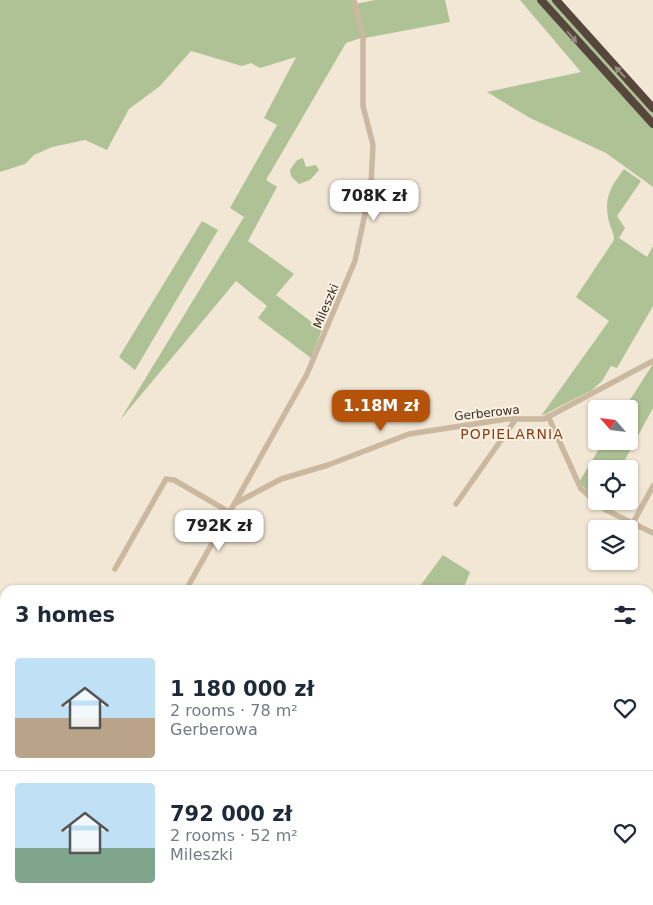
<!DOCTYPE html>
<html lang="en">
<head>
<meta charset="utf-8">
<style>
	:root { --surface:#fff; --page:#f6f6f7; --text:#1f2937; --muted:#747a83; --line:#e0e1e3; --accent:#b45309 }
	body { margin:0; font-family:"DejaVu Sans",sans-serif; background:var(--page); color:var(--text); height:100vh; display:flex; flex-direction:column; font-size:19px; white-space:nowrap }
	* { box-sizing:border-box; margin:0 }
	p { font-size:16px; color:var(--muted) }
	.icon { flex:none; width:28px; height:28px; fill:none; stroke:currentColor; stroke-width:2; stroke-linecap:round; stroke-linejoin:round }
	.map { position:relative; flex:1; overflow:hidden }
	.details { position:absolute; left:0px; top:585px; width:654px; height:320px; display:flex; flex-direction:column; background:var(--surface); border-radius:15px 15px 0 0; box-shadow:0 1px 4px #0004 }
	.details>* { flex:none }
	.needle { width:32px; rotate:298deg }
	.tools { position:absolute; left:588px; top:400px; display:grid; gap:10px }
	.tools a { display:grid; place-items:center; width:50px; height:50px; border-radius:5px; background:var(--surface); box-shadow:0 1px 4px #0004; font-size:25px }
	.price { position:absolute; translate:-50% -42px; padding:0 11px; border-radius:10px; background:#fff; color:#222; font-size:16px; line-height:32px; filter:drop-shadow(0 1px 2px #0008) }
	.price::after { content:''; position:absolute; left:50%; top:30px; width:15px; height:11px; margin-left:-8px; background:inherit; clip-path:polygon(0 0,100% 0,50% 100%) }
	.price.current { background:var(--accent); color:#fff }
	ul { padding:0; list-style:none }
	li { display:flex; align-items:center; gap:15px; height:125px; padding:0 15px }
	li+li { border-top:1px solid var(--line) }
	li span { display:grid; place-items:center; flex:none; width:140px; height:100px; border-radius:5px; color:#555 }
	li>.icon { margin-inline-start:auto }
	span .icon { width:60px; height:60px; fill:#fffc; stroke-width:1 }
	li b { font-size:21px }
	h2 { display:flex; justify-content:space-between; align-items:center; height:60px; padding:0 15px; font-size:21px }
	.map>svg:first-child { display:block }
	.green { fill:#afc295 }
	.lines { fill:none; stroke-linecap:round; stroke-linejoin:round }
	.stream { stroke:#73a9b1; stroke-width:1 }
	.minor { stroke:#cbb8a1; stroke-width:5.5 }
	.highway { stroke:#56463b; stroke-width:8 }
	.oneway { fill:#988a7e }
	.labels { text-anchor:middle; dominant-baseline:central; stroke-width:4; stroke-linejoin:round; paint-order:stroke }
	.street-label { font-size:12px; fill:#342b24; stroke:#faf1e2 }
	.neighbourhood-label { font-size:14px; letter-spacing:1px; fill:#893d18; stroke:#faf1e2 }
</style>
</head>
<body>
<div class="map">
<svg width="653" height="905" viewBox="0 0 653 905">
	<rect width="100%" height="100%" fill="#f2e7d5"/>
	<g class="green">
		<path d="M 0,0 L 353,0 L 361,38 L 346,43 L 266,180 L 277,187 L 248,241 L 294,274 L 276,295 L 322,330 L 311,358 L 258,318 L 267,306 L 236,281 L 120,420 L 244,217 L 230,208 L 277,125 L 264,118 L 296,57 L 260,68 L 251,63 L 242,66 L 191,51 L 160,86 L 129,109 L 107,150 L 85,140 L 52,147 L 34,155 L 25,164 L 0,172 Z"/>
		<path d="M 375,0 L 445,0 L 450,22 L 365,38 L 355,4 Z"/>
		<path d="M 520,0 L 536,0 L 653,129 L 653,187 L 606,153 L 530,118 L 487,92 L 581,72 Z"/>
		<path d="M 544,0 L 552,0 L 653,111 L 653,120 Z"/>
		<path d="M 303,158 L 306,167 L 316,165 L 319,170 L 310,180 L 299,184 L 291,176 L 290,170 L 297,160 Z"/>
		<path d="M 624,169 L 641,181 L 617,216 L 625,228 L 619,238 L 647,257 L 653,246 L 653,306 L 617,368 L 611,366 L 602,381 L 592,390 L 541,416 L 609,321 L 576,297 L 614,240 C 614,232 609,225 608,217 C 604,197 612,185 624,169 Z"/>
		<path d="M 202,221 L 218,230 L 135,370 L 119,357 Z"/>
		<path d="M 653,364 L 653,408 L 620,469 L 596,469 L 596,500 L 579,482 L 604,441 L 629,441 L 629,409 L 624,409 Z"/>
		<path d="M 443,555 L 470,572 L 463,590 L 417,590 Z"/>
		<path d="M 653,653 L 653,691 L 649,699 L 649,662 Z"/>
	</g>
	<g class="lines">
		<path class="stream" d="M 649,746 L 653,747"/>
		<g class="minor">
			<path d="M 548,416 L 581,489 L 606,510 L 653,533"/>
			<path d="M 236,503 L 281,479 L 328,465 L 409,434 L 507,419 L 544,419 L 653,361"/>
			<path d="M 456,504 L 516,419"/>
			<path d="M 633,523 L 653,486"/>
			<path d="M 115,569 L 166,479 L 174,480 L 229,512"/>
			<path d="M 186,590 L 307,374 L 355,261 L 371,185 L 373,145 L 363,106 L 363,37 L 354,0"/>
			<path d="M 649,622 L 653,614"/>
			<path d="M 0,692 L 5,716"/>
			<path d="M 649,764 L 653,756"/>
			<path d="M 649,778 L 653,781"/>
			<path d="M 0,860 L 5,862"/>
			<path d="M 649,883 L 653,875"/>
			<path d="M 141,900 L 157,905"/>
			<path d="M 29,905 L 30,900"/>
			<path d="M 638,905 L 641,900"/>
		</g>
		<g class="highway">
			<path d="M 541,0 L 653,124"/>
			<path d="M 556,0 L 653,108"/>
		</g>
	</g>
	<defs><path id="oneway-solid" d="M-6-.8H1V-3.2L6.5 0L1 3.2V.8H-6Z" transform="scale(1.25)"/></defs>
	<g class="oneway">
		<use href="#oneway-solid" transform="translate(572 37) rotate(49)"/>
		<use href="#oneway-solid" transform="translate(620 72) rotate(-133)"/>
	</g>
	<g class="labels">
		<g class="street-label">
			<text transform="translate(326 306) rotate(-67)">Mileszki</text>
			<text transform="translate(487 413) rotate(-6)">Gerberowa</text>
		</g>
		<g class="neighbourhood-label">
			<text x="512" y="434">POPIELARNIA</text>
		</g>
	</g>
</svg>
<div class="tools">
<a><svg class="needle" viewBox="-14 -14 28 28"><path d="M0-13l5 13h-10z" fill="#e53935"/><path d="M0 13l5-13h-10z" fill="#747a83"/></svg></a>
<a><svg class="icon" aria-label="locate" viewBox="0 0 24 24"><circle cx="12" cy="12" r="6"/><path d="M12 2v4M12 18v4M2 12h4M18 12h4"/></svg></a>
<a><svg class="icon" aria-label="layers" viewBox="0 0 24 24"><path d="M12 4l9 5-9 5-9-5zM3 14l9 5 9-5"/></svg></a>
</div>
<b class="price" style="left:374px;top:222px">708K zł</b>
<b class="price current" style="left:381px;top:432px">1.18M zł</b>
<b class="price" style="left:219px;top:552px">792K zł</b>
<section class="details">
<h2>3 homes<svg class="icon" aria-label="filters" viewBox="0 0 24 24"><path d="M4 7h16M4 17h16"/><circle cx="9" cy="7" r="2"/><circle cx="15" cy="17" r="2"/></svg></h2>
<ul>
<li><span style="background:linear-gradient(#bfe0f5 60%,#b9a48a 0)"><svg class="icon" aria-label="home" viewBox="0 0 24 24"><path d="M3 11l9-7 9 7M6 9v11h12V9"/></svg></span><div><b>1 180 000 zł</b><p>2 rooms · 78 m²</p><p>Gerberowa</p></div><svg class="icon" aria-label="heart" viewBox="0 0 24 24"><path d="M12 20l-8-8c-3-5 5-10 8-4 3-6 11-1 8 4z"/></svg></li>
<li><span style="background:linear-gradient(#bfe0f5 65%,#7fa58c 0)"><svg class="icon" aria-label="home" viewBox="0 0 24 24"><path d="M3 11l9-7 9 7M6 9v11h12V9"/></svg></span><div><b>792 000 zł</b><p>2 rooms · 52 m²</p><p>Mileszki</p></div><svg class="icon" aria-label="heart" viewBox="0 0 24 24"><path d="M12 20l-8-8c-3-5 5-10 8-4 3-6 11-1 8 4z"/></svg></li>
</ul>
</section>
</div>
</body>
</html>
